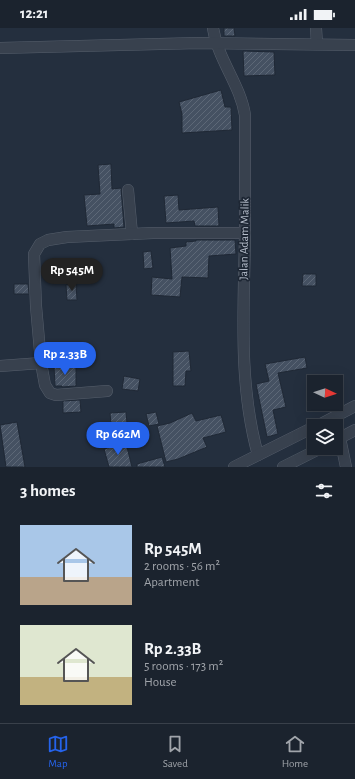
<!DOCTYPE html>
<html lang="en">
<head>
<meta charset="utf-8">
<style>
	:root { --surface:#1b232e; --page:#282f3a; --text:#f1f3f6; --muted:#a0a4aa; --line:#39404a; --accent:#2563eb }
	body { margin:0; font-family:"Alegreya Sans",sans-serif; background:var(--page); color:var(--text); height:100vh; display:flex; flex-direction:column; font-size:15px; white-space:nowrap }
	* { box-sizing:border-box; margin:0 }
	p { font-size:13px; color:var(--muted) }
	.icon { flex:none; width:22px; height:22px; fill:none; stroke:currentColor; stroke-width:2; stroke-linecap:round; stroke-linejoin:round }
	.map { position:relative; height:439px; overflow:hidden }
	.drawer { display:flex; flex-direction:column; background:var(--surface); flex:1 }
	.drawer>* { flex:none }
	.needle { width:26px; rotate:94deg }
	.fabs { position:absolute; left:307px; top:347px; display:grid; gap:8px }
	.fabs a { display:grid; place-items:center; width:36px; height:36px; border-radius:0px; background:var(--surface); box-shadow:0 4px 16px #0002,0 0 0 1px var(--line); font-size:20px }
	.price { position:absolute; translate:-50% -34px; padding:0 9px; border-radius:14px; background:var(--accent); color:#fff; font-size:13px; line-height:26px; filter:drop-shadow(0 1px 2px #0008) }
	.price::after { content:''; position:absolute; left:50%; top:24px; width:12px; height:9px; margin-left:-6px; background:inherit; clip-path:polygon(0 0,100% 0,50% 100%) }
	.price.on { background:#222; color:#fff }
	ul { padding:0; list-style:none }
	li { display:flex; align-items:center; gap:12px; height:100px; padding:0 20px }
	li span { display:grid; place-items:center; flex:none; width:112px; height:80px; border-radius:0px; color:#555 }
	li>.icon { margin-inline-start:auto }
	span .icon { width:48px; height:48px; fill:#fffc; stroke-width:1 }
	li b { font-size:17px }
	h2 { display:flex; justify-content:space-between; align-items:center; height:48px; padding:0 20px; font-size:17px }
	.status { display:flex; justify-content:space-between; align-items:center; height:28px; padding:0 20px; background:var(--surface); direction:ltr }
	.status svg { height:11px; fill:currentColor }
	.tab-bar { display:flex; justify-content:space-around; align-items:center; height:56px; border-top:1px solid var(--line); background:var(--surface); font-size:11px; color:var(--muted) }
	.tab-bar a { display:grid; justify-items:center; gap:2px }
	.tab-bar .on { color:var(--accent) }
	.map>svg:first-child { display:block }
	.building { fill:url(#building-hatch); stroke:#1f2835 }
	.lines { fill:none; stroke-linecap:round; stroke-linejoin:round }
	.minor-casing { stroke:#565f6c; stroke-width:12 }
	.minor { stroke:#38414e; stroke-width:11 }
	.labels { text-anchor:middle; dominant-baseline:central; stroke-width:3.5; stroke-linejoin:round; paint-order:stroke }
	.street-label { font-size:12px; fill:#b4bcc9; stroke:#1d2633 }
</style>
</head>
<body>
<div class="status"><b>12:21</b><svg viewBox="0 0 49 12"><path d="M0 12V9h3v3zM5 12V6h3v6zM10 12V3h3v9zM15 12V0h3v12zM26 1h20v11H26zM47 4h2v5h-2z"/></svg></div>
<div class="map">
<svg width="355" height="439" viewBox="0 0 355 439">
	<defs>
		<pattern id="building-hatch" width="6" height="6" patternUnits="userSpaceOnUse"><rect width="6" height="6" fill="#455162"/><path d="M-1 1l2-2M0 6l6-6M5 7l2-2" fill="none" stroke="#5d6877"/></pattern>
	</defs>
	<rect width="100%" height="100%" fill="#242f3e"/>
	<g class="building">
		<path d="M 224,0 L 234,0 L 235,8 L 224,8 Z"/>
		<path d="M 243,23 L 274,24 L 275,47 L 244,48 Z"/>
		<path d="M 221,62 L 225,79 L 231,79 L 232,102 L 182,105 L 182,86 L 179,74 Z"/>
		<path d="M 111,136 L 112,161 L 121,160 L 124,199 L 114,200 L 114,196 L 87,198 L 84,167 L 100,166 L 98,137 Z"/>
		<path d="M 178,167 L 179,182 L 218,179 L 219,198 L 195,198 L 194,193 L 166,195 L 164,168 Z"/>
		<path d="M 196,212 L 235,212 L 236,226 L 209,228 L 208,250 L 182,249 L 180,269 L 151,267 L 152,249 L 172,251 L 170,220 L 186,218 L 186,214 L 196,213 Z"/>
		<path d="M 151,223 L 153,240 L 144,241 L 143,224 Z"/>
		<path d="M 303,246 L 316,246 L 316,258 L 302,258 Z"/>
		<path d="M 14,256 L 28,256 L 29,266 L 14,266 Z"/>
		<path d="M 76,256 L 77,272 L 67,272 L 66,257 Z"/>
		<path d="M 189,323 L 191,343 L 186,343 L 185,358 L 173,358 L 173,324 Z"/>
		<path d="M 305,329 L 307,340 L 278,345 L 286,379 L 273,382 L 278,406 L 267,409 L 256,356 L 269,353 L 265,336 Z"/>
		<path d="M 76,337 L 76,358 L 62,359 L 62,358 L 55,358 L 54,338 Z"/>
		<path d="M 124,348 L 140,351 L 138,363 L 122,361 Z"/>
		<path d="M 80,372 L 81,384 L 63,385 L 63,373 Z"/>
		<path d="M 126,384 L 127,395 L 111,396 L 110,385 Z"/>
		<path d="M 156,384 L 159,396 L 149,398 L 146,386 Z"/>
		<path d="M 192,385 L 196,393 L 221,387 L 226,404 L 203,410 L 207,419 L 178,431 L 166,434 L 157,398 L 170,395 Z"/>
		<path d="M 17,394 L 25,439 L 6,439 L 0,397 Z"/>
		<path d="M 126,415 L 132,439 L 109,439 L 104,421 Z"/>
		<path d="M 162,429 L 165,439 L 137,439 L 137,436 Z"/>
	</g>
	<g class="lines">
		<g class="minor-casing">
			<g id="minor">
				<path d="M 213,0 C 218,32 240,56 245,87 C 245,127 245,166 245,206 C 244,280 238,355 258,427"/>
				<path d="M 316,0 L 317,16"/>
				<path d="M 0,20 L 199,15 L 355,17"/>
				<path d="M 128,162 L 132,206"/>
				<path d="M 0,338 L 41,335"/>
				<path d="M 107,363 L 56,367 L 50,365 L 45,357 L 41,335 L 36,278 L 34,226 L 40,216 L 48,212 L 67,209 L 153,205 L 245,205"/>
				<path d="M 317,398 L 355,378"/>
				<path d="M 340,410 L 346,439"/>
				<path d="M 336,412 L 355,402"/>
				<path d="M 234,439 L 314,399"/>
				<path d="M 283,439 L 321,420"/>
			</g>
		</g>
		<use href="#minor" class="minor"/>
	</g>
	<g class="labels">
		<g class="street-label">
			<text transform="translate(244 211) rotate(-89)">Jalan Adam Malik</text>
		</g>
	</g>
</svg>
<div class="fabs">
<a><svg class="needle" viewBox="-14 -14 28 28"><path d="M0-13l5 13h-10z" fill="#e53935"/><path d="M0 13l5-13h-10z" fill="#a0a4aa"/></svg></a>
<a><svg class="icon" aria-label="layers" viewBox="0 0 24 24"><path d="M12 4l9 5-9 5-9-5zM3 14l9 5 9-5"/></svg></a>
</div>
<b class="price on" style="left:72px;top:264px">Rp 545M</b>
<b class="price" style="left:65px;top:348px">Rp 2.33B</b>
<b class="price" style="left:118px;top:428px">Rp 662M</b>
</div>
<section class="drawer">
<h2>3 homes<svg class="icon" aria-label="filters" viewBox="0 0 24 24"><path d="M4 7h16M4 17h16"/><circle cx="9" cy="7" r="2"/><circle cx="15" cy="17" r="2"/></svg></h2>
<ul>
<li><span style="background:linear-gradient(#a9c7e8 65%,#b9a48a 0)"><svg class="icon" aria-label="home" viewBox="0 0 24 24"><path d="M3 11l9-7 9 7M6 9v11h12V9"/></svg></span><div><b>Rp 545M</b><p>2 rooms · 56 m²</p><p>Apartment</p></div></li>
<li><span style="background:linear-gradient(#dfe7d0 65%,#c2b280 0)"><svg class="icon" aria-label="home" viewBox="0 0 24 24"><path d="M3 11l9-7 9 7M6 9v11h12V9"/></svg></span><div><b>Rp 2.33B</b><p>5 rooms · 173 m²</p><p>House</p></div></li>
</ul>
</section>
<nav class="tab-bar">
<a class="on"><svg class="icon" aria-label="map" viewBox="0 0 24 24"><path d="M3 6l6-2 6 2 6-2v14l-6 2-6-2-6 2zM9 4v14M15 6v14"/></svg>Map</a>
<a><svg class="icon" aria-label="saved" viewBox="0 0 24 24"><path d="M7 4h10v16l-5-4-5 4z"/></svg>Saved</a>
<a><svg class="icon" aria-label="home" viewBox="0 0 24 24"><path d="M3 11l9-7 9 7M6 9v11h12V9"/></svg>Home</a>
</nav>
</body>
</html>
